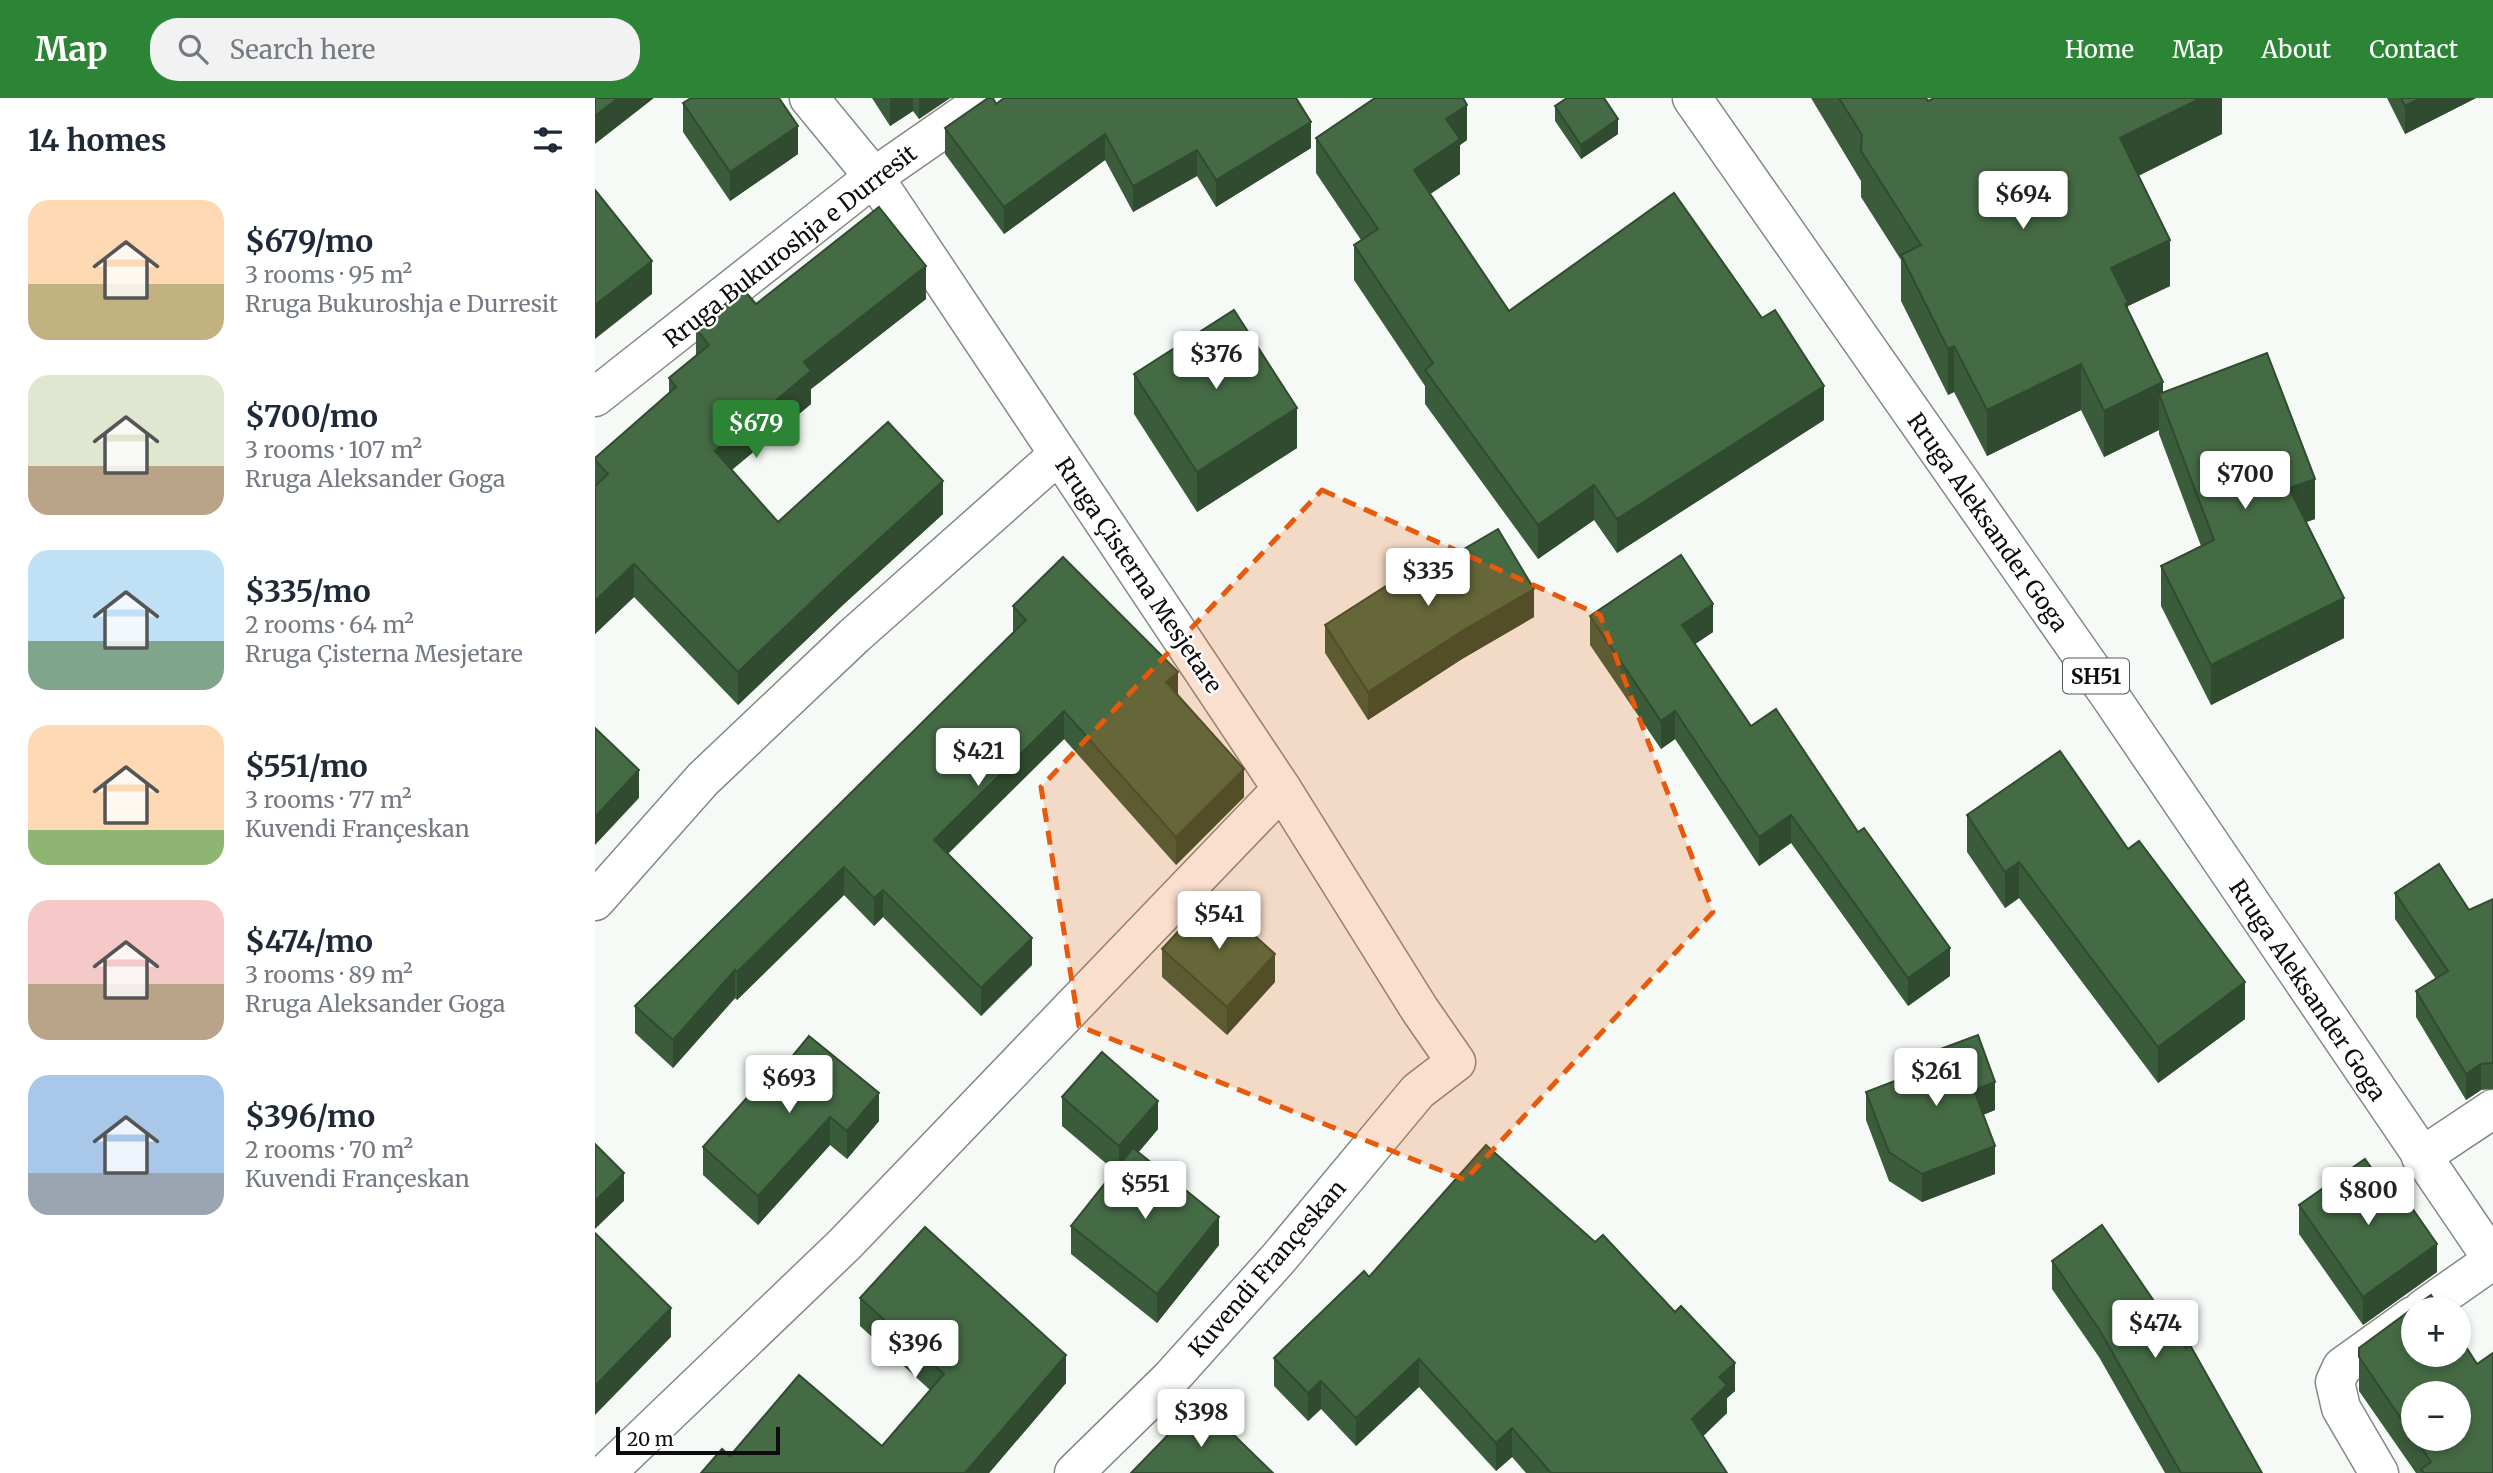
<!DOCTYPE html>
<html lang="en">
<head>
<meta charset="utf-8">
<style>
	:root { --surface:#fff; --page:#f2f2f3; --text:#1f2937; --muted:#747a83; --accent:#2c8535 }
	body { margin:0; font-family:Merriweather,serif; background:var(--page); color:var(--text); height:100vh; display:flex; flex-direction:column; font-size:26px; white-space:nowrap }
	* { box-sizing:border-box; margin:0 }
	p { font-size:23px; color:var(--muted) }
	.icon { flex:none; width:38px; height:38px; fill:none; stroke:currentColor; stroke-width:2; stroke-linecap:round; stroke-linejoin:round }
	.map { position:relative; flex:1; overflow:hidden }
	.sheet { display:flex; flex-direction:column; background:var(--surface); width:595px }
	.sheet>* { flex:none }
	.buttons { position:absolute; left:1806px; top:1199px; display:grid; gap:14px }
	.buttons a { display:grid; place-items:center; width:70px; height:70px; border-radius:50%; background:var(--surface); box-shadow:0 4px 10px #0003; font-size:35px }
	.scale { position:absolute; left:21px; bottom:18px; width:164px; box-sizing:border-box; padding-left:7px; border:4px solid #0c0d0c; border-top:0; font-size:19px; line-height:24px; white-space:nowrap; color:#0c0d0c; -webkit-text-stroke:5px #fff; paint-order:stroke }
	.price { position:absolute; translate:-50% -60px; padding:0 16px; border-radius:7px; background:#fff; color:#222; font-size:23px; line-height:46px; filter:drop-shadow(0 2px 4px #0008) }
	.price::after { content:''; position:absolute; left:50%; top:42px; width:21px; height:16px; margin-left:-10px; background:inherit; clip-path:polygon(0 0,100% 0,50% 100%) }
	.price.selected { background:var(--accent); color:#fff }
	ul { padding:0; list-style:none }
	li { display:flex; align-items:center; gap:21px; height:175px; padding:0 28px }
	li span { display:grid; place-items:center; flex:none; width:196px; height:140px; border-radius:21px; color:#555 }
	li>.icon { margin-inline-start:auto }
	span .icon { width:84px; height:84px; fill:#fffc; stroke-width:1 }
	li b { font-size:30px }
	h2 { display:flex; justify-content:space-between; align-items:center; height:84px; padding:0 28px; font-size:30px }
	header { display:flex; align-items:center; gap:42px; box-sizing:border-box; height:98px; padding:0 35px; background:var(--accent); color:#fff }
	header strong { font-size:33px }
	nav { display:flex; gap:38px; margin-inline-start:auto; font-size:24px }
	.search { width:490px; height:63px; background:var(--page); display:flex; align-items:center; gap:18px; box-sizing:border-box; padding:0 24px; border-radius:28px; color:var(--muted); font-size:26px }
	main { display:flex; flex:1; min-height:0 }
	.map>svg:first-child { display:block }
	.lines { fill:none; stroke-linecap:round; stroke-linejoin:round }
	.minor-casing { stroke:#858885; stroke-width:41 }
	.primary-casing { stroke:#858885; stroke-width:41 }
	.minor { stroke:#fff; stroke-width:38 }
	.primary { stroke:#fff; stroke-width:38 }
	.wall { fill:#3b5c3b; fill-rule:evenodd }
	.shaded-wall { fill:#304b30 }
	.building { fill:#456b45; stroke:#304b30; stroke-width:2 }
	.marked { fill:#e8590c; fill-opacity:0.2; stroke:#e8590c; stroke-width:5; stroke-dasharray:14 9; stroke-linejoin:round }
	.labels { text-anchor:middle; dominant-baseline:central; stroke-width:5; stroke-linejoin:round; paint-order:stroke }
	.shield { fill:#fff; stroke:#555655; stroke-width:2 }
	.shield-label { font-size:21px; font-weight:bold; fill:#0c0d0c }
	.street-label { font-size:23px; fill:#0c0d0c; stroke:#fff }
</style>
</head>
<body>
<header>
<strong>Map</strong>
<div class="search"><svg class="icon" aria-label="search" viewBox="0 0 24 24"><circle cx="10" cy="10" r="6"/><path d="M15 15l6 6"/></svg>Search here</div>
<nav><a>Home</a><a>Map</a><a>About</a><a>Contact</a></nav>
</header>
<main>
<section class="sheet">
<h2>14 homes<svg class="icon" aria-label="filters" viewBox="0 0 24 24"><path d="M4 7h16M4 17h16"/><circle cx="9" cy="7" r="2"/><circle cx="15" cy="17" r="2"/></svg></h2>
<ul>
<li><span style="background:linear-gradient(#ffd9b3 60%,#c2b280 0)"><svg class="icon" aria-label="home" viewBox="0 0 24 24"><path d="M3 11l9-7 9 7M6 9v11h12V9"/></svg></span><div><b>$679/mo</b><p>3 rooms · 95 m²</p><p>Rruga Bukuroshja e Durresit</p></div></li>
<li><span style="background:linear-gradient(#dfe7d0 65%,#b9a48a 0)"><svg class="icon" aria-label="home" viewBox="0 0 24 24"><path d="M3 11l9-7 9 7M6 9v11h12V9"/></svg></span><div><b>$700/mo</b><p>3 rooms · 107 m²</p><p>Rruga Aleksander Goga</p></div></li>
<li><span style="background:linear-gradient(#bfe0f5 65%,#7fa58c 0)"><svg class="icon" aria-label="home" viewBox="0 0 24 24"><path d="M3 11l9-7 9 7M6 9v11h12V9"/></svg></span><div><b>$335/mo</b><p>2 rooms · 64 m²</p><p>Rruga Çisterna Mesjetare</p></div></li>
<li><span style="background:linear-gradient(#ffd9b3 75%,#8fb573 0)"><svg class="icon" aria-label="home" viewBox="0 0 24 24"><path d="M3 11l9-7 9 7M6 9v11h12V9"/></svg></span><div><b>$551/mo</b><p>3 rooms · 77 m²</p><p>Kuvendi Françeskan</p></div></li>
<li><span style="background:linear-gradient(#f6c9c9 60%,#b9a48a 0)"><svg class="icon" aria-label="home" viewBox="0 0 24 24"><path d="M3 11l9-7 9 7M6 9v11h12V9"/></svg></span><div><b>$474/mo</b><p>3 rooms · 89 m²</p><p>Rruga Aleksander Goga</p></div></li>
<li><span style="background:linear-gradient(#a9c7e8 70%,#9aa5b1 0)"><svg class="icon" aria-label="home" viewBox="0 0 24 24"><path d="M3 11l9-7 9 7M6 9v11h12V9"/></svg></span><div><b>$396/mo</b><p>2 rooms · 70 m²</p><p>Kuvendi Françeskan</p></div></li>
</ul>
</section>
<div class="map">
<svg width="1898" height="1375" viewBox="0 0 1898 1375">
	<rect width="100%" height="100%" fill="#f6faf6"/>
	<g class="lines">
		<g class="minor-casing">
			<g id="minor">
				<path d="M 214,0 L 279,79 L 687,691 L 825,912 L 861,964 L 823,993 L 683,1161 L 576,1280 L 479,1375"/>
				<path d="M 0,299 L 279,79 L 393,0"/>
				<path d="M 0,803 L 108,681 L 259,538 L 463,357"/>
				<path d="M 1826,1059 L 1898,1011"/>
				<path d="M 1828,1211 L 1898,1162"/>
				<path d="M 11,1375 L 250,1146 L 687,691"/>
				<path d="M 1784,1375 L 1746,1310 L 1740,1284 L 1747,1269 L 1818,1218"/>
			</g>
		</g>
		<g class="primary-casing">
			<path id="primary" d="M 1097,0 L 1515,598 L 1898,1162"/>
		</g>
		<use href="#minor" class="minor"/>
		<use href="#primary" class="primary"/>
	</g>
	<g class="wall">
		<path d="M 277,0 L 355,0 L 324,21 L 318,13 L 295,28 Z"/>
		<path d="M 1216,0 L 1331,0 L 1333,3 L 1627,0 L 1627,36 L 1543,78 L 1575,188 L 1533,208 L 1533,212 L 1568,295 L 1720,421 L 1711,424 L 1749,540 L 1616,607 L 1566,508 L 1566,468 L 1606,448 L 1564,336 L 1564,332 L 1509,359 L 1486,312 L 1392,358 L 1359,294 L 1353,297 L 1306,203 L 1306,162 L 1266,99 L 1266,83 Z"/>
		<path d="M 1792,0 L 1881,0 L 1810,36 Z"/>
		<path d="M 88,5 L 203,56 L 135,103 L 88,34 Z"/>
		<path d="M 401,6 L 716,50 L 621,109 L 602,78 L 538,114 L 510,62 L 409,136 L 350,56 L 350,30 Z"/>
		<path d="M 960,8 L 1023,36 L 986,61 L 960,23 Z"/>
		<path d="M 721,40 L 872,42 L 865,47 L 865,76 L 835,96 L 914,213 L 1229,322 L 1022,455 L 999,422 L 943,461 L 830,306 L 830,288 L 759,182 L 759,147 L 766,142 L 721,75 Z"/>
		<path d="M 331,201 L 216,291 L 216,306 L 136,372 L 183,424 L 348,416 L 250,505 L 143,607 L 39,499 L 0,536 L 0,360 L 74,295 L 74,280 L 101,257 L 101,231 L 161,206 Z"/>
		<path d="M 539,276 L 702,350 L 602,414 L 539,316 Z"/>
		<path d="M 850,462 L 939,519 L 867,561 L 773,622 L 730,555 L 730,527 Z"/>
		<path d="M 418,508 L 583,597 L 649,699 L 581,767 L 469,641 L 353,756 L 437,867 L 386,918 L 288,819 L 279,828 L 249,797 L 142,902 L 140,900 L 78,970 L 40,935 L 40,908 L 418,534 Z"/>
		<path d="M 995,518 L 1118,534 L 1100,546 L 1156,628 L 1355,878 L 1313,908 L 1196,745 L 1164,768 L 1080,641 L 1066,651 L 995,547 Z"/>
		<path d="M 1372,717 L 1650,921 L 1563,985 L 1424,800 L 1410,810 L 1372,754 Z"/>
		<path d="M 1800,795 L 1874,812 L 1898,801 L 1898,991 L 1886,992 L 1871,1002 L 1821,919 L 1821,893 L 1841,881 L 1800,821 Z"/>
		<path d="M 567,851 L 680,884 L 632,937 L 567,879 Z"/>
		<path d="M 1313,963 L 1400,1012 L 1388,1017 L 1400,1076 L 1327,1104 L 1294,1083 L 1271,1022 L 1271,994 L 1313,978 Z"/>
		<path d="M 467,999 L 563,1031 L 543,1055 L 624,1147 L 562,1225 L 476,1156 L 476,1128 L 520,1073 L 467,1028 Z"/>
		<path d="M 163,1000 L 284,1023 L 252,1061 L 235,1047 L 163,1127 L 108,1077 L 108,1049 Z"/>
		<path d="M 1793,1093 L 1842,1174 L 1768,1227 L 1704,1136 L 1704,1107 Z"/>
		<path d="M 1457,1163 L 1667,1375 L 1570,1375 L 1504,1259 L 1457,1191 Z"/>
		<path d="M 774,1179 L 1140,1293 L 1132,1300 L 1132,1315 L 1108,1338 L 1132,1375 L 931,1375 L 917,1359 L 901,1373 L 824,1289 L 761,1348 L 726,1311 L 713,1323 L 679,1288 L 679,1260 Z"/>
		<path d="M 265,1200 L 471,1285 L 394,1375 L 135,1358 L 287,1348 L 335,1292 L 265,1228 Z"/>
		<path d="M 1764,1250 L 1882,1266 L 1898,1375 L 1821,1375 L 1764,1293 ZM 1818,1295 L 1864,1340 L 1818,1340 Z"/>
	</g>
	<g class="shaded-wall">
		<path d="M 23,0 L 59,0 L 0,46 L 0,18 Z"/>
		<path d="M 295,0 L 318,0 L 318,13 L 295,28 Z"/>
		<path d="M 324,0 L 355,0 L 324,21 Z"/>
		<path d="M 1606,0 L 1627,0 L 1627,36 L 1525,87 L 1525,40 Z"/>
		<path d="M 1826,0 L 1881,0 L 1810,36 L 1810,8 Z"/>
		<path d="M 872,7 L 872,42 L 865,47 L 865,76 L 819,107 L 819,72 L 851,21 Z"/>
		<path d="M 1023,21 L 1023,36 L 986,61 L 986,47 Z"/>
		<path d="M 716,24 L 716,50 L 621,109 L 621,82 Z"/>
		<path d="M 203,28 L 203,56 L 135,103 L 135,74 Z"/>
		<path d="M 510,36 L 510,62 L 409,136 L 409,109 Z"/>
		<path d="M 602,52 L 602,78 L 538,114 L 538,88 Z"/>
		<path d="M 1575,142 L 1575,188 L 1533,208 L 1533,250 L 1516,170 Z"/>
		<path d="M 57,163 L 57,196 L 0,241 L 0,207 Z"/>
		<path d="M 331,168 L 331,201 L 216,291 L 216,306 L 120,386 L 120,353 L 209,264 Z"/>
		<path d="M 1359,248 L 1359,294 L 1353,297 L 1353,251 Z"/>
		<path d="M 1486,266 L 1486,312 L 1392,358 L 1392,312 Z"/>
		<path d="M 1568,284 L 1568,308 L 1564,296 L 1564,332 L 1509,359 L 1509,313 Z"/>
		<path d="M 1229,288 L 1229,322 L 1022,455 L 1022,421 Z"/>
		<path d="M 702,310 L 702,350 L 602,414 L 602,374 Z"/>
		<path d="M 1720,381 L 1720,421 L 1694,430 L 1694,390 Z"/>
		<path d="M 348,383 L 348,416 L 250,505 L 143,607 L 143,574 L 250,472 Z"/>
		<path d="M 999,387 L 999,422 L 943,461 L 943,427 Z"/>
		<path d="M 39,466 L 39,499 L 0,536 L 0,503 Z"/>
		<path d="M 939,491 L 939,519 L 867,561 L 773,622 L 773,594 L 867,533 Z"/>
		<path d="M 1749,500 L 1749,540 L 1616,607 L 1616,567 Z"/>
		<path d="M 1118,506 L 1118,534 L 1087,555 L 1087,527 Z"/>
		<path d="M 583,574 L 583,602 L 571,584 Z"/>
		<path d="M 469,613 L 469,641 L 339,769 L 339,742 Z"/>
		<path d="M 1080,613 L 1080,641 L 1066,651 L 1066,623 Z"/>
		<path d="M 649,671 L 649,699 L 581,767 L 581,739 Z"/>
		<path d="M 44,672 L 44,700 L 0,747 L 0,719 Z"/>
		<path d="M 1196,717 L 1196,745 L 1164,768 L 1164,739 Z"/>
		<path d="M 1424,764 L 1424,800 L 1410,810 L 1410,774 Z"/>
		<path d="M 249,769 L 249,797 L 142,902 L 142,874 Z"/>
		<path d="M 288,792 L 288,819 L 279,828 L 279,800 Z"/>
		<path d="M 437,840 L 437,867 L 386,918 L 386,890 Z"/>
		<path d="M 1355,850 L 1355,878 L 1313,908 L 1313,880 Z"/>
		<path d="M 680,856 L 680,884 L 632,937 L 632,909 Z"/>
		<path d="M 140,872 L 140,900 L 78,970 L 78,942 Z"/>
		<path d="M 1650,884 L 1650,921 L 1563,985 L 1563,949 Z"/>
		<path d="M 1886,966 L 1886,992 L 1871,1002 L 1871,976 Z"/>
		<path d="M 1400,984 L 1400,1012 L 1379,1020 L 1379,992 Z"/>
		<path d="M 284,995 L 284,1023 L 252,1061 L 252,1033 Z"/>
		<path d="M 563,1003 L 563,1031 L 524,1077 L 524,1048 Z"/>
		<path d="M 235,1019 L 235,1047 L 163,1127 L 163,1098 Z"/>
		<path d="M 1400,1048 L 1400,1076 L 1327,1104 L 1327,1076 Z"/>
		<path d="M 29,1075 L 29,1103 L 0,1131 L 0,1103 Z"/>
		<path d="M 624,1119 L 624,1147 L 562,1225 L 562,1196 Z"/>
		<path d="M 1842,1146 L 1842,1174 L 1768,1227 L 1768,1199 Z"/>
		<path d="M 76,1210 L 76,1239 L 0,1317 L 0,1288 Z"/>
		<path d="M 471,1257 L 471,1285 L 394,1375 L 370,1375 Z"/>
		<path d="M 824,1261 L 824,1289 L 761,1348 L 761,1320 Z"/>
		<path d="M 1140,1265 L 1140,1293 L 1132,1300 L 1132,1315 L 1097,1349 L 1097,1321 L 1124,1279 Z"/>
		<path d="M 726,1283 L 726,1311 L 713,1323 L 713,1295 Z"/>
		<path d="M 917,1330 L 917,1359 L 901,1373 L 901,1345 Z"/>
	</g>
	<g class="building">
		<path d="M 0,0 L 23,0 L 0,18 Z"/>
		<path d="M 96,0 L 184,0 L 203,28 L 135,74 L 88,5 Z"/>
		<path d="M 393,0 L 398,0 L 401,6 L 409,0 L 701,0 L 716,24 L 621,82 L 602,52 L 538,88 L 510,36 L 409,109 L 350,30 Z"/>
		<path d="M 780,0 L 868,0 L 872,7 L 851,21 L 865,41 L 819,72 L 914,213 L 1079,95 L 1167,220 L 1180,212 L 1229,288 L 1022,421 L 999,387 L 943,427 L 830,272 L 838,265 L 759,147 L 783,131 L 721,40 Z"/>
		<path d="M 972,0 L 1009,0 L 1023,21 L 986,47 L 960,8 Z"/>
		<path d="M 1244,0 L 1331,0 L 1333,3 L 1339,0 L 1606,0 L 1525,40 L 1575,142 L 1516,170 L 1533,204 L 1530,206 L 1568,284 L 1509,313 L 1486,266 L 1392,312 L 1359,248 L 1353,251 L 1306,157 L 1326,147 L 1266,53 L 1267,37 Z"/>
		<path d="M 1806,0 L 1826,0 L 1810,8 Z"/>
		<path d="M 0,92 L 57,163 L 0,207 Z"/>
		<path d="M 284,109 L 331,168 L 209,264 L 216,273 L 120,353 L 183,424 L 293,324 L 348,383 L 250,472 L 143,574 L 39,466 L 0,503 L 0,388 L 13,376 L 0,362 L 0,360 L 81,289 L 74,280 L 114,247 L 101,231 L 148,191 L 161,206 Z"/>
		<path d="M 639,212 L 702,310 L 602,374 L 539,276 Z"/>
		<path d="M 1672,255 L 1720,381 L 1694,390 L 1749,500 L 1616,567 L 1566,468 L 1619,442 L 1564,296 Z"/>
		<path d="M 903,431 L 939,491 L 867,533 L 773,594 L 730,527 L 844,454 L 850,462 Z"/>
		<path d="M 1086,457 L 1118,506 L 1087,527 L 1156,628 L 1181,611 L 1263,734 L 1269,730 L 1355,850 L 1313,880 L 1196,717 L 1164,739 L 1080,613 L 1066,623 L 995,518 Z"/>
		<path d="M 468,459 L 583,574 L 571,584 L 649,671 L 581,739 L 469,613 L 339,742 L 437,840 L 386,890 L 288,792 L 279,800 L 249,769 L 142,874 L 140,872 L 78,942 L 40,908 L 431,522 L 418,508 Z"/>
		<path d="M 0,630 L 44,672 L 0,719 Z"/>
		<path d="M 1465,653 L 1533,751 L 1544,743 L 1650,884 L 1563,949 L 1424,764 L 1410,774 L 1372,717 Z"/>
		<path d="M 1844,766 L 1874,812 L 1898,801 L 1898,965 L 1886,966 L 1871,976 L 1821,893 L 1853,873 L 1800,795 Z"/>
		<path d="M 616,798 L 680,856 L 632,909 L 567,851 Z"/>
		<path d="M 1383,937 L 1400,984 L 1379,992 L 1400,1048 L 1327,1076 L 1294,1054 L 1271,994 L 1318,976 L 1313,963 Z"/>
		<path d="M 214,938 L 284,995 L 252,1033 L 235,1019 L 163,1098 L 108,1049 L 156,995 L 163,1000 Z"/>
		<path d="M 507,954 L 563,1003 L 524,1048 L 467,999 Z"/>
		<path d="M 0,1046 L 29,1075 L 0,1103 Z"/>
		<path d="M 891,1047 L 1000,1144 L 1008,1137 L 1080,1214 L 1086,1208 L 1140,1265 L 1124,1279 L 1132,1287 L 1097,1321 L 1132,1375 L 956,1375 L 917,1330 L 901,1345 L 824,1261 L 761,1320 L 726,1283 L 713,1295 L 679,1260 L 769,1173 L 774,1179 Z"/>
		<path d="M 538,1050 L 624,1119 L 562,1196 L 476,1128 Z"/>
		<path d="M 1770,1061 L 1793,1093 L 1801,1087 L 1842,1146 L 1768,1199 L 1704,1107 Z"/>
		<path d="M 1507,1127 L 1591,1250 L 1595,1247 L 1667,1375 L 1586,1375 L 1504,1231 L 1457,1163 Z"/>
		<path d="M 330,1129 L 471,1257 L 370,1375 L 106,1375 L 127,1351 L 135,1358 L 204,1277 L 287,1348 L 349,1276 L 265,1200 Z"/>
		<path d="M 0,1135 L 76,1210 L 0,1288 Z"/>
		<path d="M 1836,1197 L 1845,1211 L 1818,1211 L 1818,1256 L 1864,1256 L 1864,1238 L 1882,1266 L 1898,1255 L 1898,1375 L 1829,1375 L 1826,1371 L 1836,1364 L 1820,1340 L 1864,1340 L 1864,1295 L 1818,1295 L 1818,1338 L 1764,1259 L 1764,1250 Z"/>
		<path d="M 605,1304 L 678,1375 L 536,1375 Z"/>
	</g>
	<path class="marked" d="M 727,392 L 1005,517 L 1118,814 L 870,1082 L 484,928 L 446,689 Z"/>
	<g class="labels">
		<rect class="shield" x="1468" y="560.5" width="66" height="35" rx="5"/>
		<g class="shield-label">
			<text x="1501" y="578">SH51</text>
		</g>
		<g class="street-label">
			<text transform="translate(195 148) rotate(-38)">Rruga Bukuroshja e Durresit</text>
			<text transform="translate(1393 424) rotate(55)">Rruga Aleksander Goga</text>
			<text transform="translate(544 477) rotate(56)">Rruga Çisterna Mesjetare</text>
			<text transform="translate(1713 892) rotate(56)">Rruga Aleksander Goga</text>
			<text transform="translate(672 1170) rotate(-49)">Kuvendi Françeskan</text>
		</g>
	</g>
</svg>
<div class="buttons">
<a>+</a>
<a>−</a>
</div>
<div class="scale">20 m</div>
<b class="price" style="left:1428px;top:133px">$694</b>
<b class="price" style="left:621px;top:293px">$376</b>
<b class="price selected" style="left:161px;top:362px">$679</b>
<b class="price" style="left:1650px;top:413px">$700</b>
<b class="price" style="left:833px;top:510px">$335</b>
<b class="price" style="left:383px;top:690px">$421</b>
<b class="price" style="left:624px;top:853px">$541</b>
<b class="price" style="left:1341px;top:1010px">$261</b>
<b class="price" style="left:194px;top:1017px">$693</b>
<b class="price" style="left:550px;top:1123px">$551</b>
<b class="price" style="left:1773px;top:1129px">$800</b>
<b class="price" style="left:1560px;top:1262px">$474</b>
<b class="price" style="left:320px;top:1282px">$396</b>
<b class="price" style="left:606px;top:1351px">$398</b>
</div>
</main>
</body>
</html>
